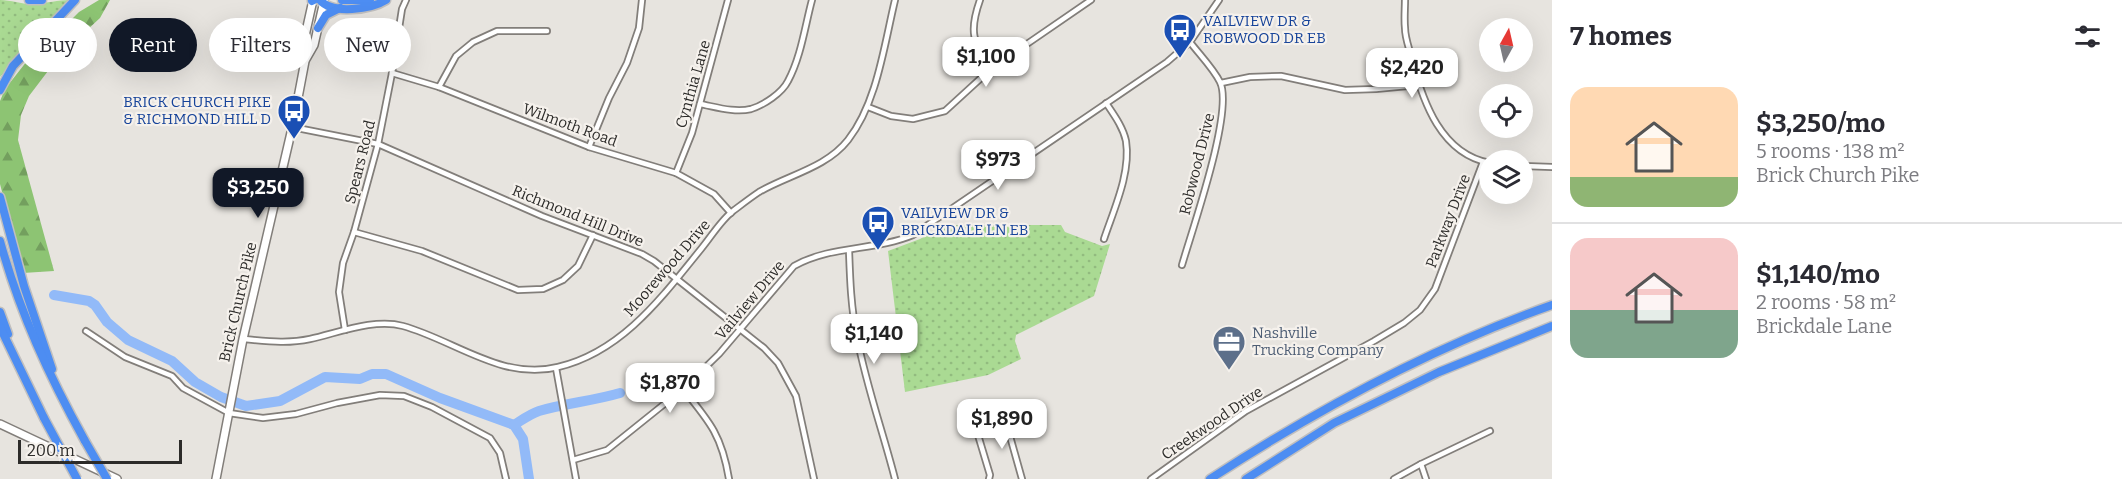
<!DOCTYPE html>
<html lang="en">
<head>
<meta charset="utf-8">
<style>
	:root { --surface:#fff; --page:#f2f2f3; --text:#2b2b33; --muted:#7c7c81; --line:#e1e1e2; --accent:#111827 }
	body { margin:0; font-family:Bitter,serif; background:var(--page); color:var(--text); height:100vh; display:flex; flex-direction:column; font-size:22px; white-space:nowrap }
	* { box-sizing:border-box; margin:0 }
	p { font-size:20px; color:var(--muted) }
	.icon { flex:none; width:33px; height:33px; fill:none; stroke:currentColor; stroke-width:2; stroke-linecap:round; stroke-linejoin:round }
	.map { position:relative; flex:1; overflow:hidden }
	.panel { display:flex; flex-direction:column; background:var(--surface); width:570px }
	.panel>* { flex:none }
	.hud { position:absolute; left:18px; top:18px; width:570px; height:54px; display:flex; gap:12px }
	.needle { width:39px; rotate:8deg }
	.fabs { position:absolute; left:1479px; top:18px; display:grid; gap:12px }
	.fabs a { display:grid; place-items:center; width:54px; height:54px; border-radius:50%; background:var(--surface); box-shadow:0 6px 24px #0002; font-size:30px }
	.scale { position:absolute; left:18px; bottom:15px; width:164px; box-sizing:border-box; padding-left:6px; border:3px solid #2c2b29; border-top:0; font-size:16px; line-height:21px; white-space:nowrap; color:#2c2b29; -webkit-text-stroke:4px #f5f1ec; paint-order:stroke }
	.price { position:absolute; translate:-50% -51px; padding:0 14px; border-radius:12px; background:#fff; color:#222; font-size:20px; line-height:39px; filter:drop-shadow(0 2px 3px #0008) }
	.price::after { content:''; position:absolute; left:50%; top:36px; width:18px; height:14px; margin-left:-9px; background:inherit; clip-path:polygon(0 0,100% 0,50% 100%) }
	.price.active { background:var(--accent); color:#fff }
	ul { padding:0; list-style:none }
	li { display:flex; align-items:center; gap:18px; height:150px; padding:0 18px }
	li+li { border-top:2px solid var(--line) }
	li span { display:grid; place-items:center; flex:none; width:168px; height:120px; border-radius:18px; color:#555 }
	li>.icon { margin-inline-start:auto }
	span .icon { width:72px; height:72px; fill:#fffc; stroke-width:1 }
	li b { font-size:26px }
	h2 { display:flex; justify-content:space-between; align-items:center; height:72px; padding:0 18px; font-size:26px }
	.tag { padding:0 21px; border-radius:27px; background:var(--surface); box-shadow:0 6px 24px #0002; font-size:21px; line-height:54px }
	.tag.active { background:var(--accent); color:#fff }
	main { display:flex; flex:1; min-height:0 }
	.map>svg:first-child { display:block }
	.grass { fill:url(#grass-dots) }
	.forest { fill:url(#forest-firs) }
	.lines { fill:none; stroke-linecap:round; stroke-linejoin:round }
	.river { stroke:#92baf8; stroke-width:10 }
	.street-casing { stroke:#827e7a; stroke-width:8 }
	.secondary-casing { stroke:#827e7a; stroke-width:10 }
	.highway-casing { stroke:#c0bfbf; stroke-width:11 }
	.street { stroke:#fff; stroke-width:4.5 }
	.secondary { stroke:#fff; stroke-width:7 }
	.highway { stroke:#4d8df2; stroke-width:8 }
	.highway-bridge-casing { stroke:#c0bfbf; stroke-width:11; stroke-linecap:butt }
	.highway-bridge { stroke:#4d8df2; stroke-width:8 }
	.labels { text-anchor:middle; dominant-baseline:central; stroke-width:4.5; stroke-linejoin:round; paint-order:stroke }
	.transit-label { font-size:15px; fill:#164399; stroke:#f5f1ec; text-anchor:start }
	.street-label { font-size:15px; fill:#2c2b29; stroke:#f5f1ec }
	.service-label { font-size:15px; fill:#4e5e75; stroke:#f5f1ec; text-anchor:start }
</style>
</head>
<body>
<main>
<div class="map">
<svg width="1552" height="479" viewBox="0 0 1552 479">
	<defs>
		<pattern id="grass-dots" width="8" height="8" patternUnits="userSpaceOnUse" patternTransform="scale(1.5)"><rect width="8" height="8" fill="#aada93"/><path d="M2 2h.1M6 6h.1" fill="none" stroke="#92bb7f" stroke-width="1.8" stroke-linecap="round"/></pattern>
		<pattern id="forest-firs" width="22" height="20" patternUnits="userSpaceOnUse" patternTransform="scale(1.5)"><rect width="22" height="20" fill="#8dc473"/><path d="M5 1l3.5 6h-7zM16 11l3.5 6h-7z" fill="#739f5e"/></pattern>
	</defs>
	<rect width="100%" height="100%" fill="#e7e4df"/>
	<g class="grass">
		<path d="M 0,0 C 12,0 23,5 35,4 C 47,3 58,0 70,0 L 0,77 Z"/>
		<path d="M 946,225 L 1061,225 L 1065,232 L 1102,246 L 1110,244 L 1094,296 L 1016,335 L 1015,341 L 1021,359 L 988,375 L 905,392 L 888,251 L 920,239 Z"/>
	</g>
	<path class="forest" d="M 99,0 L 110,0 L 100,18 L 74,42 L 48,71 L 29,96 L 21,115 L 18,140 L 54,271 L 23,273 L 0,184 L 0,101 L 5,89 L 49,33 L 62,29 L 79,12 Z"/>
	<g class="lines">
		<g class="river">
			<path d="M 54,295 L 89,301 L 95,305 L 107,322 L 128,340 L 172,361 L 195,382 L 221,397 L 246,406 L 280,401 L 325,377 L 360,379 L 372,374 L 386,374 L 440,398 L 514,425 L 523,439 L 529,479"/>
			<path d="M 514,425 C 522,420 530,414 539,411 C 566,403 593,401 620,393"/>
		</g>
		<g class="street-casing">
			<g id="street">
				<path d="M 980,0 C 969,31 972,42 992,68"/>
				<path d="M 1405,0 C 1405,9 1404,19 1405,28 C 1405,39 1410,50 1412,60 C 1423,102 1441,154 1490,163"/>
				<path d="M 392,73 L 439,87 L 589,147 L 676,173 L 714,194 L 731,213"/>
				<path d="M 1221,83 L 1250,77 L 1281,76 L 1345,90 L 1376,89 L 1418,85"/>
				<path d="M 439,87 L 456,56 L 473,42 L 497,31 L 547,31"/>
				<path d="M 700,104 C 716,107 735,113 751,109 C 764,105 782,93 788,81 C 801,57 805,26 812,0"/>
				<path d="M 868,107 L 891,116 L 913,119 L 945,111 L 992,68 L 1091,0"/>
				<path d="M 292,127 L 378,144 L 542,216 L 642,254 L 654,261 L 764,348 L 778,363 L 796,396 L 814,479"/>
				<path d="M 589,147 L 609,98 L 627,63 L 639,28 L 642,0"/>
				<path d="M 1522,166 L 1552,167"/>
				<path d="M 676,173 L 692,133 L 728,0"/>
				<path d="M 354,232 L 422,251 L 518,290 L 543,289 L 563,280 L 578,266 L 593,235"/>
				<path d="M 1104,239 C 1114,209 1131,173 1126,141 C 1123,127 1114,115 1106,103"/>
				<path d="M 849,250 C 850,279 851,308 857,337 C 866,385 883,432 895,479"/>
				<path d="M 1182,265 C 1192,230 1234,111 1220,82 C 1213,68 1199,54 1190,42"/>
				<path d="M 345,330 L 339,292 L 343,263 L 354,232 L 378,144 L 392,73 L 402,9 L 406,0"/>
				<path d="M 86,331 L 125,357 L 172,376 L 183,388 L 229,413 L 263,418 L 296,414 L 337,403 L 380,395 L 404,396 L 432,407 L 490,438 L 500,453 L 506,479"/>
				<path d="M 243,339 C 266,341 287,344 310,339 C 338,333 374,318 403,326 C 454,340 502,381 558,367 C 622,352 662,297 701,249 C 711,237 721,220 733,211 C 741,205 750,198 759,192 C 788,175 826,168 848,140 C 877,103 884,46 895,0"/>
				<path d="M 556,368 L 576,479"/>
				<path d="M 683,389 C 710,422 722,436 729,479"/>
				<path d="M 573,460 L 607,450 L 683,389 L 719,354 L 794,266 C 831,245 875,251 913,235 L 1167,62 L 1190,42 L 1219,0"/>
				<path d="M 1421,464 L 1426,479"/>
				<path d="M 989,479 L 990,475 L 975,425 L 1004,415 L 1022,479"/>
				<path d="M 1151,479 L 1246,411 L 1374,341 L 1404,323 L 1420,310 L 1435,289 L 1483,162"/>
				<path d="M 1394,479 L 1421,464 L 1490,431"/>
			</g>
		</g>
		<g class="secondary-casing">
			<g id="secondary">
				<path d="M 306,59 L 314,45 L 324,1"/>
				<path d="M 0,424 L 117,479"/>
				<path d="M 216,479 L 243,339 L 293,124 L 305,61 L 305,36 L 313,0"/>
			</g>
		</g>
		<g class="highway-casing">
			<g id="highway">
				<path d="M 29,0 L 42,0"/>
				<path d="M 320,0 C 332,15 372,9 386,0"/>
				<path d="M 342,0 L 370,0"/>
				<path d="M 312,1 L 314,0"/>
				<path d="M 318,28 L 326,15 L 340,8"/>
				<path d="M 0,90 L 13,66 L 75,0"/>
				<path d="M 0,197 L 24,286 L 52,369"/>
				<path d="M 0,241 C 20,313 49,376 85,441"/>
				<path d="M 0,312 L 8,334"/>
				<path d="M 0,327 L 44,418"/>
				<path d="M 1210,479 C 1318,409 1430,348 1552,305"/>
				<path d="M 1246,479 L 1334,423 L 1439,372 L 1552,326"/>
			</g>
		</g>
		<use href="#street" class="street"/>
		<use href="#secondary" class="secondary"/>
		<use href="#highway" class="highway"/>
		<g class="highway-bridge-casing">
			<g id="highway-bridge">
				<path d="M 44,418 L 77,479"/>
				<path d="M 85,441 L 107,479"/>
			</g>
		</g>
		<use href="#highway-bridge" class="highway-bridge"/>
	</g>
	<defs>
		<g id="bus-pin" transform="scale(1.725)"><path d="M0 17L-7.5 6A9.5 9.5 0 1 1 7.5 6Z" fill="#1a4fb4" stroke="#f5f1ec"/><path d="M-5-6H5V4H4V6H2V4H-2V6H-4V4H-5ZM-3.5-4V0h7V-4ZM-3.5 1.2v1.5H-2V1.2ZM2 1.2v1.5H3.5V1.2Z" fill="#fff"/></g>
		<g id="office-pin" transform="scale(1.725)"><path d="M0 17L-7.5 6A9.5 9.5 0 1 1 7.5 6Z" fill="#5c6f8a" stroke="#f5f1ec"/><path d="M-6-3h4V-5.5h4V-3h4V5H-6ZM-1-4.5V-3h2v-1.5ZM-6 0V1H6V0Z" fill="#fff"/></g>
	</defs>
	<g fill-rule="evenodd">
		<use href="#bus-pin" x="1180" y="30"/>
		<use href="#bus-pin" x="294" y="111"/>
		<use href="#bus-pin" x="878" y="222"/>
		<use href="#office-pin" x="1229" y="342"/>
	</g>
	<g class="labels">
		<g class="transit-label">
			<text x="1203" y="21">VAILVIEW DR &amp;<tspan x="1203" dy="17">ROBWOOD DR EB</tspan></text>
			<text x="271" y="102" text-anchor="end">BRICK CHURCH PIKE<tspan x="271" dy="17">&amp; RICHMOND HILL D</tspan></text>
			<text x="901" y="213">VAILVIEW DR &amp;<tspan x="901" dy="17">BRICKDALE LN EB</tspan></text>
		</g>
		<g class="street-label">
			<text transform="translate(693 84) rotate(-74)">Cynthia Lane</text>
			<text transform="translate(570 125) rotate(20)">Wilmoth Road</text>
			<text transform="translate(360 162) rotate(-76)">Spears Road</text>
			<text transform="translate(1197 164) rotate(-76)">Robwood Drive</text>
			<text transform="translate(578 216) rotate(22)">Richmond Hill Drive</text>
			<text transform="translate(1448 221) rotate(-69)">Parkway Drive</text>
			<text transform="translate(667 268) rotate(-49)">Moorewood Drive</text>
			<text transform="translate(750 300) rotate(-50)">Vailview Drive</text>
			<text transform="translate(238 302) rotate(-77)">Brick Church Pike</text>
			<text transform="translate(1212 423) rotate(-34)">Creekwood Drive</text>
		</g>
		<g class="service-label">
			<text x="1252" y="333">Nashville<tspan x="1252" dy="17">Trucking Company</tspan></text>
		</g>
	</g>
</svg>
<div class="fabs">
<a><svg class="needle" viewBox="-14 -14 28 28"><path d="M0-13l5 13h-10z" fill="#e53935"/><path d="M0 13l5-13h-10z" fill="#7c7c81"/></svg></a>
<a><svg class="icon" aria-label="locate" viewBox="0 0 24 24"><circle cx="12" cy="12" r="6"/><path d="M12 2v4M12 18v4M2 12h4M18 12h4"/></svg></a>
<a><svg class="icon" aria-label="layers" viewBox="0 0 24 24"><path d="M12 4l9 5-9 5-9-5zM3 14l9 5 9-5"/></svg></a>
</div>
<div class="scale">200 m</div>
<b class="price" style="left:986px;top:88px">$1,100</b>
<b class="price" style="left:1412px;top:99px">$2,420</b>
<b class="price" style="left:998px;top:191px">$973</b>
<b class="price active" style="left:258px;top:219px">$3,250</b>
<b class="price" style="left:874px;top:365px">$1,140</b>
<b class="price" style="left:670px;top:414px">$1,870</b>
<b class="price" style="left:1002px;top:450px">$1,890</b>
<div class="hud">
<a class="tag">Buy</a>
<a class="tag active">Rent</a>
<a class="tag">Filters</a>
<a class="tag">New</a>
</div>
</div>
<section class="panel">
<h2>7 homes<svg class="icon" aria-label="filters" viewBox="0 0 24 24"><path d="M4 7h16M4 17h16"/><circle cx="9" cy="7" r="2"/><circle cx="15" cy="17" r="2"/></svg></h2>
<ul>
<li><span style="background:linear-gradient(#ffd9b3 75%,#8fb573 0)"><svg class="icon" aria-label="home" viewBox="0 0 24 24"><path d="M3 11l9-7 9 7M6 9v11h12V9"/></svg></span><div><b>$3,250/mo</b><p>5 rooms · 138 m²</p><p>Brick Church Pike</p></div></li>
<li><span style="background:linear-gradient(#f6c9c9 60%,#7fa58c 0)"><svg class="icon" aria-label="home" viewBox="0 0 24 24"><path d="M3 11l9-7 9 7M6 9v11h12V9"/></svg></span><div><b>$1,140/mo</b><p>2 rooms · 58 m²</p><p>Brickdale Lane</p></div></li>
</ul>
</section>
</main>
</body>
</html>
